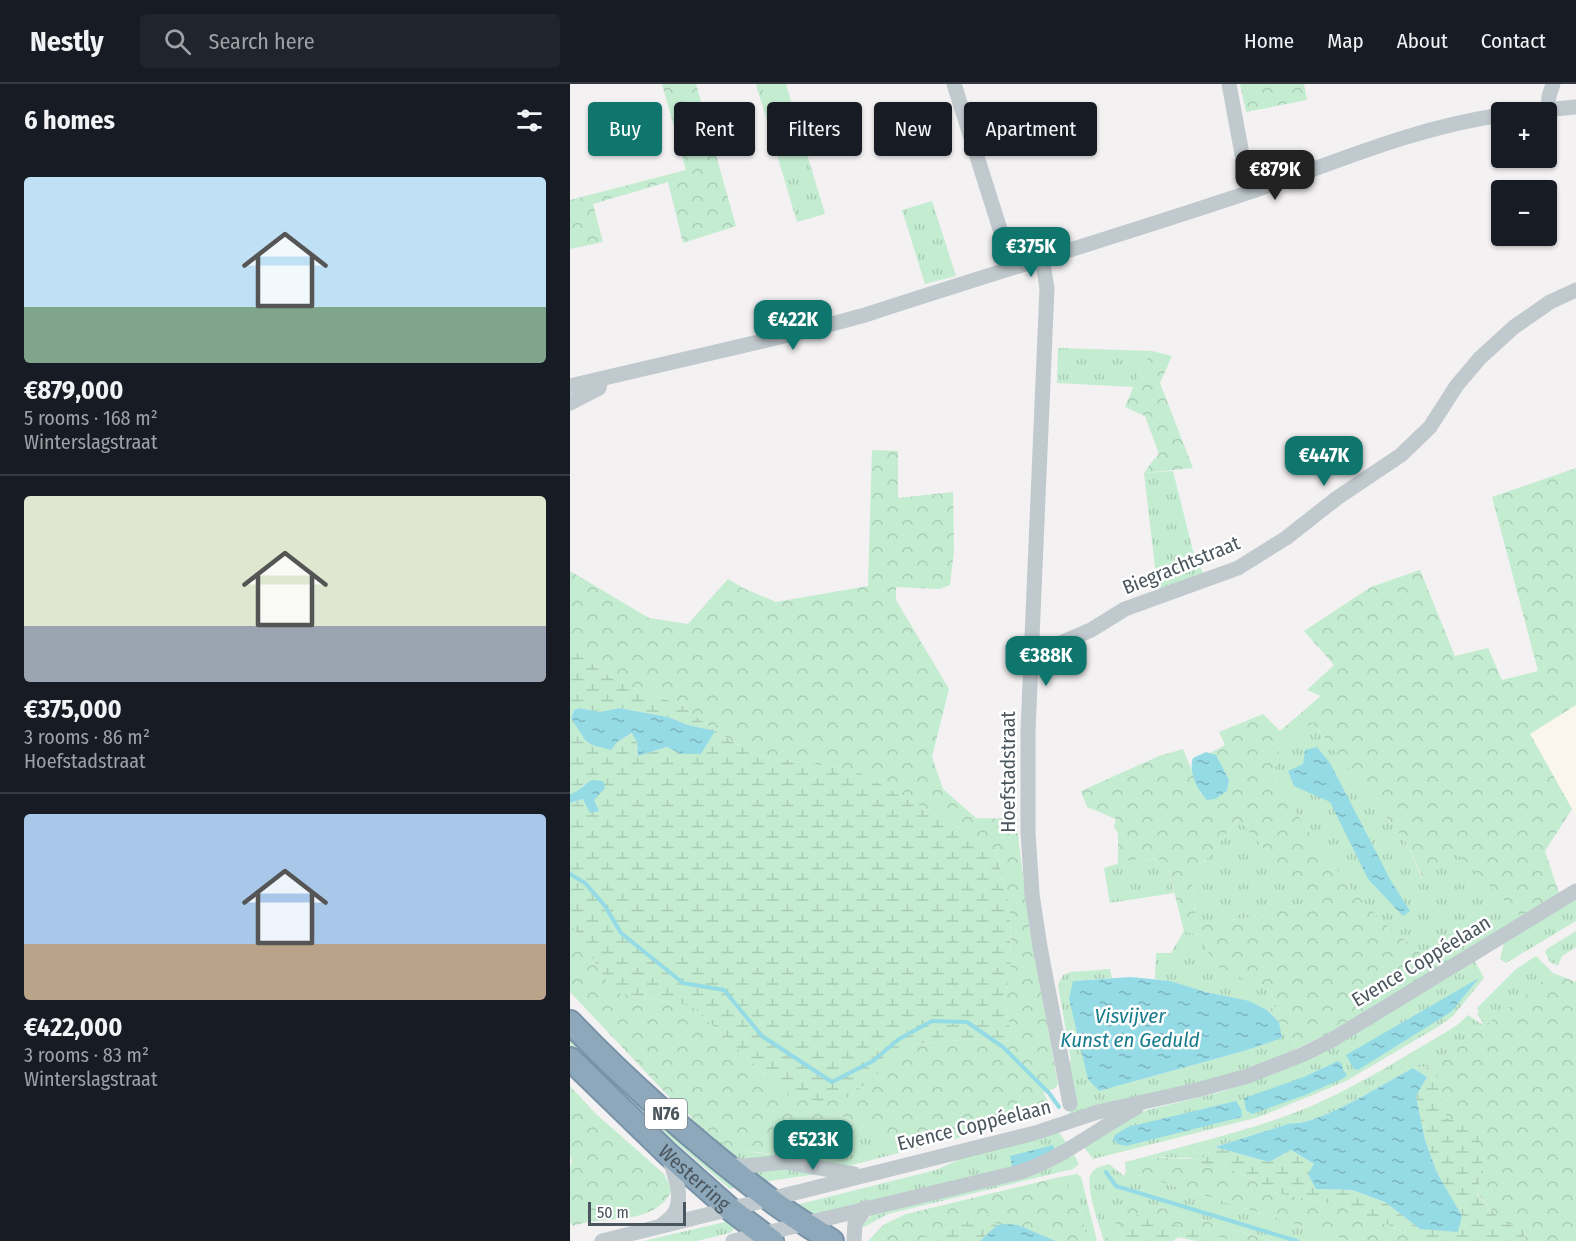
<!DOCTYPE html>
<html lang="en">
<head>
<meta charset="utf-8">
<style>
	:root { --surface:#171b24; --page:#20242c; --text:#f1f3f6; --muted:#9ea1a6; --line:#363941; --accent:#0f766e }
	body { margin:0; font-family:"Fira Sans Condensed",sans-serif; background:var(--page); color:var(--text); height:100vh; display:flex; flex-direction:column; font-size:22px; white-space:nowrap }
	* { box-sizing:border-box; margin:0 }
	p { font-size:20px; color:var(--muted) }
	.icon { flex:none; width:33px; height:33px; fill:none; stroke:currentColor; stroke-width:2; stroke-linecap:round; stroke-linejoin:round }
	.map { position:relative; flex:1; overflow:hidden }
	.drawer { display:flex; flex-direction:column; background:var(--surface); width:570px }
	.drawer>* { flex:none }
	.guide { position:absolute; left:18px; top:18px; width:570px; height:54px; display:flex; gap:12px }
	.tools { position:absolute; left:921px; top:18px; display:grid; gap:12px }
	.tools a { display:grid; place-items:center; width:66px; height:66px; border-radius:6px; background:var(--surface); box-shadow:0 2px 4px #0004; font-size:30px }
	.scale { position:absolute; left:18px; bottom:15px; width:98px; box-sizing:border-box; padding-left:6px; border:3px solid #4a565d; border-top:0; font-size:16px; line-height:21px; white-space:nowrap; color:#4a565d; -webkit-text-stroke:4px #fff; paint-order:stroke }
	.price { position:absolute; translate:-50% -51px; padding:0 14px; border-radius:12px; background:var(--accent); color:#fff; font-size:20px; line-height:39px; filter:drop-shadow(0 2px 3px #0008) }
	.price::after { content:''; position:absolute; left:50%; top:36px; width:18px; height:14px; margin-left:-9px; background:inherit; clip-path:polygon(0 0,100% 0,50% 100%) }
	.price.current { background:#222; color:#fff }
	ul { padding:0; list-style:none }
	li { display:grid; align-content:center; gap:12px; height:318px; padding:0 24px }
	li+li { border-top:2px solid var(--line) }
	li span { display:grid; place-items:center; height:186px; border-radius:6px; color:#555 }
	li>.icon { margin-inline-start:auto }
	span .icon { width:108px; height:108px; fill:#fffc; stroke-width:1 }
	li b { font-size:26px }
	h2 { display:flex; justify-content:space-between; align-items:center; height:72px; padding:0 24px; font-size:26px }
	.tag { padding:0 21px; border-radius:6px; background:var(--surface); box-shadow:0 2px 4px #0004; font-size:21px; line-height:54px }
	.tag.current { background:var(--accent); color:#fff }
	header { display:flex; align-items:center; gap:36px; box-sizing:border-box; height:84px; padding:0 30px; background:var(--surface); border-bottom:2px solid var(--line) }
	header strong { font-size:28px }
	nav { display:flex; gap:33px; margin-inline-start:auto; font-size:21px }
	.search { width:420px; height:54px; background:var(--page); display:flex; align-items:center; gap:15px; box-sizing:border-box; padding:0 21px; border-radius:6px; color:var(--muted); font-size:22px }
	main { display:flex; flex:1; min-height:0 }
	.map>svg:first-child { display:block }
	.commercial { fill:#fbf6ed }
	.grass { fill:url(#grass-tufts) }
	.forest { fill:url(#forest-crowns); fill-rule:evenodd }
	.wetland { fill:url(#wetland-marsh); fill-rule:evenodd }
	.water { fill:url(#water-ripples) }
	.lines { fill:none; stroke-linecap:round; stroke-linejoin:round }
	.stream { stroke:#95dbe6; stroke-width:4 }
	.highway-casing { stroke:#7892a7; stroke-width:26 }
	.minor { stroke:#c0c9ce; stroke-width:15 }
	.highway { stroke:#8da7bb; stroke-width:22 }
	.labels { text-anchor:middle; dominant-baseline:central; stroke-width:5; stroke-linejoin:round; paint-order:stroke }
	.shield { fill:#fff; stroke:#80898e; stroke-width:1.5 }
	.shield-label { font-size:18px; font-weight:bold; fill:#4a565d }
	.street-label { font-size:20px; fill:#4a565d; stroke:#fff }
	.water-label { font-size:21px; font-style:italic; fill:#177d8c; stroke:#fff }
</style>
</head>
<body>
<header>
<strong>Nestly</strong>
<div class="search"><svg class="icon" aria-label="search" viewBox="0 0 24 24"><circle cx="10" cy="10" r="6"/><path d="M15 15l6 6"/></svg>Search here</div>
<nav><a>Home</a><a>Map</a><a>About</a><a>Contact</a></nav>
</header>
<main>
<section class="drawer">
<h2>6 homes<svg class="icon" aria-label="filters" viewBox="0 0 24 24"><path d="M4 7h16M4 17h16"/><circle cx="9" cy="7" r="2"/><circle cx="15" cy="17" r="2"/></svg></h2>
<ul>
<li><span style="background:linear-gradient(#bfe0f5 70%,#7fa58c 0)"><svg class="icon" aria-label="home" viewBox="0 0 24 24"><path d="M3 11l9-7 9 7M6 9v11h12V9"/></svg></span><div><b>€879,000</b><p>5 rooms · 168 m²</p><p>Winterslagstraat</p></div></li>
<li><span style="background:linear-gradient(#dfe7d0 70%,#9aa5b1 0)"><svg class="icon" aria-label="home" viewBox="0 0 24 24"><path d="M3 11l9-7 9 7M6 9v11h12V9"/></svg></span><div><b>€375,000</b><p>3 rooms · 86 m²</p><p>Hoefstadstraat</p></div></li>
<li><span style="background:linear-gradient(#a9c7e8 70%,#b9a48a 0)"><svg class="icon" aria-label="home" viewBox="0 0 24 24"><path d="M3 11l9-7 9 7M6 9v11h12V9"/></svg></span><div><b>€422,000</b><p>3 rooms · 83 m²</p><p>Winterslagstraat</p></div></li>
</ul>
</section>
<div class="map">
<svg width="1006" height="1157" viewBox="0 0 1006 1157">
	<defs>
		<pattern id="grass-tufts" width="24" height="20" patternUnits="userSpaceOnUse" patternTransform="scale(1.5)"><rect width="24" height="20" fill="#c4ecd1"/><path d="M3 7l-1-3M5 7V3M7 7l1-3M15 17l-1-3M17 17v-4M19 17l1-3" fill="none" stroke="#aaccb6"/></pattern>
		<pattern id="forest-crowns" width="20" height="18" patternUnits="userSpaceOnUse" patternTransform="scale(1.5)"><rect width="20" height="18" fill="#c4ecd1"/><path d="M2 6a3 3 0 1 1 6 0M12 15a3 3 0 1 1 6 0" fill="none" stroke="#aaccb6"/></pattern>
		<pattern id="wetland-marsh" width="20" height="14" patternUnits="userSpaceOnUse" patternTransform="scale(1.5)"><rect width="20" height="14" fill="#c4ecd1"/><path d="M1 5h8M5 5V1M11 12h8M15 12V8" fill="none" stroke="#aaccb6"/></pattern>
		<pattern id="water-ripples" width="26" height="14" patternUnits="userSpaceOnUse" patternTransform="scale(1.5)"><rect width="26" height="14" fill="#95dbe6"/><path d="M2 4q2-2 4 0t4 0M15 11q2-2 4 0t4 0" fill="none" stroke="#7cb4be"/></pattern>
	</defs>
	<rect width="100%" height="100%" fill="#f3f1f1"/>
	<path class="commercial" d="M 1006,621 L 1006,732 L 959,649 Z"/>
	<g class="grass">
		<path d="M 186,0 L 216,0 L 255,130 L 227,138 Z"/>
		<path d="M 362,117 L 386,192 L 355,200 L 332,126 Z"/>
		<path d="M 488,264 L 582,267 L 571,284 L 564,303 L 487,299 Z"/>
		<path d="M 603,387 L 624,471 L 634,491 L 588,508 L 574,389 Z"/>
		<path d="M 743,639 L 836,758 L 852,794 L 881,763 L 951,833 L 868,884 L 811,836 L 778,802 L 709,705 L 704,688 L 711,659 Z"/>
		<path d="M 669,734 L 741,817 L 695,831 L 626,841 L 622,793 Z"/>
		<path d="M 562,775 L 596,776 L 604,809 L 540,819 L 534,784 Z"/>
		<path d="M 1006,815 L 1006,837 L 936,879 L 930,875 L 934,859 Z"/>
		<path d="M 614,847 L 634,852 L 641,880 L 701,907 L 707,922 L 697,926 C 675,915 660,914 637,908 C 619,904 603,897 585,895 L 586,869 L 601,869 Z"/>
		<path d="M 1006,847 L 1006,863 L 992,872 L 988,882 L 980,878 L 975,868 L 977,865 Z"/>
		<path d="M 966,872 L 983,889 L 944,920 L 857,983 L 843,984 C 818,997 746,1043 721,1039 L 645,1063 L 633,1074 L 575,1073 C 632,1057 691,1044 746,1020 C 795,998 840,969 886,942 L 898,931 L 911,940 L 913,939 L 907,930 L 909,928 L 907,924 L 946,885 Z"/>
		<path d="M 905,877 L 914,894 L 883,932 L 866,944 L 776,997 L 689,1033 L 523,1075 L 513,1062 L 550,1037 L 577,1026 L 651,1008 L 704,990 Z"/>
		<path d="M 540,885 L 542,894 L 503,897 L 529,1007 L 674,967 L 711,954 L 709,938 L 718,941 L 726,965 L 676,986 L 493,1034 L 500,1029 L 500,978 L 501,976 L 488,901 L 493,891 L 501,888 Z"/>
		<path d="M 0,949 L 169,1103 L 160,1105 L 96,1050 L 54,1008 L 21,982 L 0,960 Z"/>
		<path d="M 269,1031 L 313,1052 L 345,1061 L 391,1049 L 392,1053 L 270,1084 L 162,1075 L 122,1043 L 121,1033 C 151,1059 162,1068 203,1070 L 203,1053 L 227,1042 Z"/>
		<path d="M 488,1047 L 498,1061 L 469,1078 L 241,1132 L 226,1121 L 366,1086 L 399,1071 Z"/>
		<path d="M 503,1069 L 509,1080 L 503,1085 L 318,1130 L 290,1145 L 294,1139 L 303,1130 Z"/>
		<path d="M 539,1080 L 554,1092 L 556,1087 L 780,1157 L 702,1157 L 592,1124 L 566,1119 L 546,1138 L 534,1157 C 530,1143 513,1099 522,1088 C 526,1083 533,1082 539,1080 Z"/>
		<path d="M 196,1084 L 207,1084 L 247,1090 L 192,1098 L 183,1089 Z"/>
		<path d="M 507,1090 L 511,1093 L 527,1157 L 517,1157 L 507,1108 L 490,1093 Z"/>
		<path d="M 155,1138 L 161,1138 L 166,1143 L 160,1149 L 127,1157 L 73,1157 Z"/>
	</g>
	<g class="forest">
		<path d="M 92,0 L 126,0 L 166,142 L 113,159 L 98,98 L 23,120 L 33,158 L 0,165 L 0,116 L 116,86 Z"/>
		<path d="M 670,0 L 734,0 L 737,16 L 676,28 Z"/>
		<path d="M 582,267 L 602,272 L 590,299 L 623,384 L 574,389 L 581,379 L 589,370 L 575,332 L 555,323 L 571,284 Z"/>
		<path d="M 302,366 L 328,367 L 328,414 L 383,408 L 384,467 L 380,501 L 369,505 L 326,503 L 326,516 L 379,605 L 362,673 L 373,705 L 406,734 L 446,735 L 460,848 L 488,1000 L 485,1004 L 473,1009 L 482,1023 L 460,1034 L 394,1048 L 346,1061 L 313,1052 L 269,1031 L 227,1042 L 203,1053 L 203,1070 L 168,1066 L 149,1057 L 104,1018 L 0,908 L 0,839 L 44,908 L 122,922 L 218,1012 L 279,1013 L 346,960 L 400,955 L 442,957 L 434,912 L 441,894 L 440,824 L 426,768 L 409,755 L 285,686 L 188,672 L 145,647 L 111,621 L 57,602 L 33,588 L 0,563 L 0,487 L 79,534 L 118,540 L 158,495 L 173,504 L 206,518 L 298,502 Z"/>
		<path d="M 1006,384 L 1006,621 L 960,650 L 1002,725 L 975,767 L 989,809 L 951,833 L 881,764 L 853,794 L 836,758 L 743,639 L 711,659 L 704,688 L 709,705 L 778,802 L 811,836 L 868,884 L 754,952 L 726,965 L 718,941 L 709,938 L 697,926 L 707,922 L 701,907 L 641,880 L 634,852 L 614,847 L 596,776 L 562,775 L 548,781 L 548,749 L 544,743 L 546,735 L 517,723 L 511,707 L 589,672 L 613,665 L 631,710 L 646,672 L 640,669 L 655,661 L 649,648 L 693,630 L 710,647 L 751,612 L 737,606 L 764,581 L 734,547 L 801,503 L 850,486 L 885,572 L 918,564 L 932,596 L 968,587 L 922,413 ZM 668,735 L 740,817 L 695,831 L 626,841 L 622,793 Z"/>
		<path d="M 983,889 L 1006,898 L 1006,1157 L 954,1157 L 955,1145 L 933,1138 L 907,1109 L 914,1071 L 877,1034 L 865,988 L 857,983 L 944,920 Z"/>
		<path d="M 0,1002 L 25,1029 L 94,1090 L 102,1106 C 85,1143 33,1131 3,1142 L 0,1138 L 0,1084 L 2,1078 L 0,1070 Z"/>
		<path d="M 626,1070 L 623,1082 L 641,1084 L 653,1082 L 683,1095 L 703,1108 L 776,1123 L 856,1157 L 780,1157 L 556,1087 L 555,1078 L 575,1073 L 620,1075 Z"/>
		<path d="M 490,1093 L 507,1108 L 517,1157 L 486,1157 L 448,1141 L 427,1141 L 419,1132 L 395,1138 L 350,1155 L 350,1157 L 298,1157 L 313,1141 L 336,1130 Z"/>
		<path d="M 566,1119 L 592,1124 L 702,1157 L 664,1157 L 621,1146 L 548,1144 L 556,1157 L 534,1157 L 546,1138 Z"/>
	</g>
	<g class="wetland">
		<path d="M 0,563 L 33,588 L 57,602 L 111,621 L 145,647 L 188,672 L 285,686 L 409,755 L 426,768 L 440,824 L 441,894 L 434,912 L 442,957 L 400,955 L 346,960 L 279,1013 L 253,1018 L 218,1012 L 122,922 L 44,908 L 0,839 L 0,719 L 13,715 L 28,726 L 14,700 L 6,709 L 0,710 ZM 9,624 L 30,628 L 49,624 L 98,633 L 118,641 L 144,647 L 111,670 L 97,663 L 68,672 L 67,658 L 63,649 L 47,658 L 15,656 L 1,633 L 4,626 Z"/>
		<path d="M 857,983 L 865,988 L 877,1034 L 905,1043 L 914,1071 L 907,1110 L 933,1138 L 955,1145 L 954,1157 L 856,1157 L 776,1123 L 703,1108 L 683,1095 L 653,1082 L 641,1084 L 622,1082 L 626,1070 L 633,1074 L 645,1063 L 699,1078 L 721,1066 L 744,1080 L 746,1105 L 782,1106 L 815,1118 L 850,1145 L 891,1132 L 867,1089 L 855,1056 L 846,1012 L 857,993 L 843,984 Z"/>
		<path d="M 419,1131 L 427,1141 L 410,1157 L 350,1157 L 350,1155 L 395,1138 Z"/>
		<path d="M 567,1131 L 664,1157 L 626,1157 L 608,1153 L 603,1157 L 556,1157 L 548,1144 Z"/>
	</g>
	<g class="water">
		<path d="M 9,624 L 30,628 L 49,624 L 98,633 L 118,641 L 145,647 L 131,670 L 111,670 L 97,663 L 68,672 L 67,658 L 62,649 L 47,658 L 41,666 L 22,661 L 15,656 L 1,634 L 4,626 Z"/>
		<path d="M 747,663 L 760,679 L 821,797 L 840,827 L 833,832 L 798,795 L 760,718 L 724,702 L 718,687 L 733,680 L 735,666 Z"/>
		<path d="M 636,668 L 646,671 L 659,696 L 657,707 L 645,715 L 637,716 C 627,706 618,687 623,674 Z"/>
		<path d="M 22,696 L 33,697 L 35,704 L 24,716 L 29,727 L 20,729 L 13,715 L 0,719 L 0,710 C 9,708 14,700 22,696 Z"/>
		<path d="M 561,893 L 600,897 L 636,908 L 679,917 L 697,926 L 709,938 L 712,954 L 674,967 L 529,1007 L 518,995 L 499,915 L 503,897 Z"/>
		<path d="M 909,894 L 881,928 L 788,986 L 783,984 L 776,971 Z"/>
		<path d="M 768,977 L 772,980 L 773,986 L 777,991 L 774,994 L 735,1011 L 682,1030 L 676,1026 L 674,1014 L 734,993 Z"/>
		<path d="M 843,984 L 857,993 L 846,1012 L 855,1056 L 867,1089 L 892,1132 L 888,1148 L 850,1145 L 815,1118 L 782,1106 L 746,1105 L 738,1090 L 744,1080 L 721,1066 L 699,1078 L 645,1063 L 721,1039 C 746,1043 818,997 843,984 Z"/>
		<path d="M 666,1017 L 671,1025 L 672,1033 L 556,1062 L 548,1060 L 543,1056 L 545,1051 L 558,1043 Z"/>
		<path d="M 483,1061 L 485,1067 L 447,1082 L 442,1082 L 440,1072 Z"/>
		<path d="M 436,1140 L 448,1141 L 486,1157 L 410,1157 L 427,1141 Z"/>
	</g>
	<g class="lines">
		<g class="stream">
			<path d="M 0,790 L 15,799 L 35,822 L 51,849 L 113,899 L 154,906 L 192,952 L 262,998 L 303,977 L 329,955 L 362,937 L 397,938 L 433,963 L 479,1009 L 489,1023"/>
			<path d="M 536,1088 L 546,1102 L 727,1157"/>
		</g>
		<g class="highway-casing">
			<g id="highway">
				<path d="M 0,938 C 61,1002 128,1060 198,1114 C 218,1130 241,1143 262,1157"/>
				<path id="s1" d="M 0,975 L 98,1070 L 160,1125 L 202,1157"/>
			</g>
		</g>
		<g class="minor">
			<path d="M 384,0 L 442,183"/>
			<path d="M 659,0 L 679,108"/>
			<path d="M 978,25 L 979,12 L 983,0"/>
			<path d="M 953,28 L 1006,23"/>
			<path d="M 472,174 L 477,204 L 458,647 L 458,748 L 462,810 L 470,863 L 500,1020"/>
			<path d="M 0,302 L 240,246 L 295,231 C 423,189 552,151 680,108 C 762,80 845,43 932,31"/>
			<path d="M 0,319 L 29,304 L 31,295"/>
			<path d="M 462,560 L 486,561 L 521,546 L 555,525 L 668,484 L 716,454 L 767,414 L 831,371 L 860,343 L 887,301 L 910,274 L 944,243 L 980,218 L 1006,206"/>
			<path d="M 156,1081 L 174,1082 L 216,1078 L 284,1090"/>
			<path d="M 92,1141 C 95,1138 100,1135 103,1131 C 116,1114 103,1088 98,1070"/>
			<path d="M 32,1157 L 465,1049 L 528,1028 L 627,1006 L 678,992 L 734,970 L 760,957 L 1006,807"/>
			<path d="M 163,1157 L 450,1088 C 493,1074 527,1045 566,1024"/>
			<path d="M 284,1157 L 285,1139 L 296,1124"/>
		</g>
		<use href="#highway" class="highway"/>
	</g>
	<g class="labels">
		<rect class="shield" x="75" y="1015" width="42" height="30" rx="4.5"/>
		<g class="shield-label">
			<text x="96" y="1030">N76</text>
		</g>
		<g class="street-label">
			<text transform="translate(611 481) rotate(-22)">Biegrachtstraat</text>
			<text transform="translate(438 688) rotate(-90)">Hoefstadstraat</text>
			<text transform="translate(851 877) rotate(-31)">Evence Coppéelaan</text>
			<text transform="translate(404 1041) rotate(-14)">Evence Coppéelaan</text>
			<text stroke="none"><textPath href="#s1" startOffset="172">Westerring</textPath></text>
		</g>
		<g class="water-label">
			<text x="560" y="932">Visvijver<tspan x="560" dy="24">Kunst en Geduld</tspan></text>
		</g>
	</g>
</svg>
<div class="tools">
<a>+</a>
<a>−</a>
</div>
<div class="scale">50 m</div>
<b class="price current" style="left:705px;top:117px">€879K</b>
<b class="price" style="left:461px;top:194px">€375K</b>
<b class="price" style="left:223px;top:267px">€422K</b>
<b class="price" style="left:754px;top:403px">€447K</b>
<b class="price" style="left:476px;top:603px">€388K</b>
<b class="price" style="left:243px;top:1087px">€523K</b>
<div class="guide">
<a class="tag current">Buy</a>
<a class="tag">Rent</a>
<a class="tag">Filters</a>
<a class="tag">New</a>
<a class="tag">Apartment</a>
</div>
</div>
</main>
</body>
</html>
